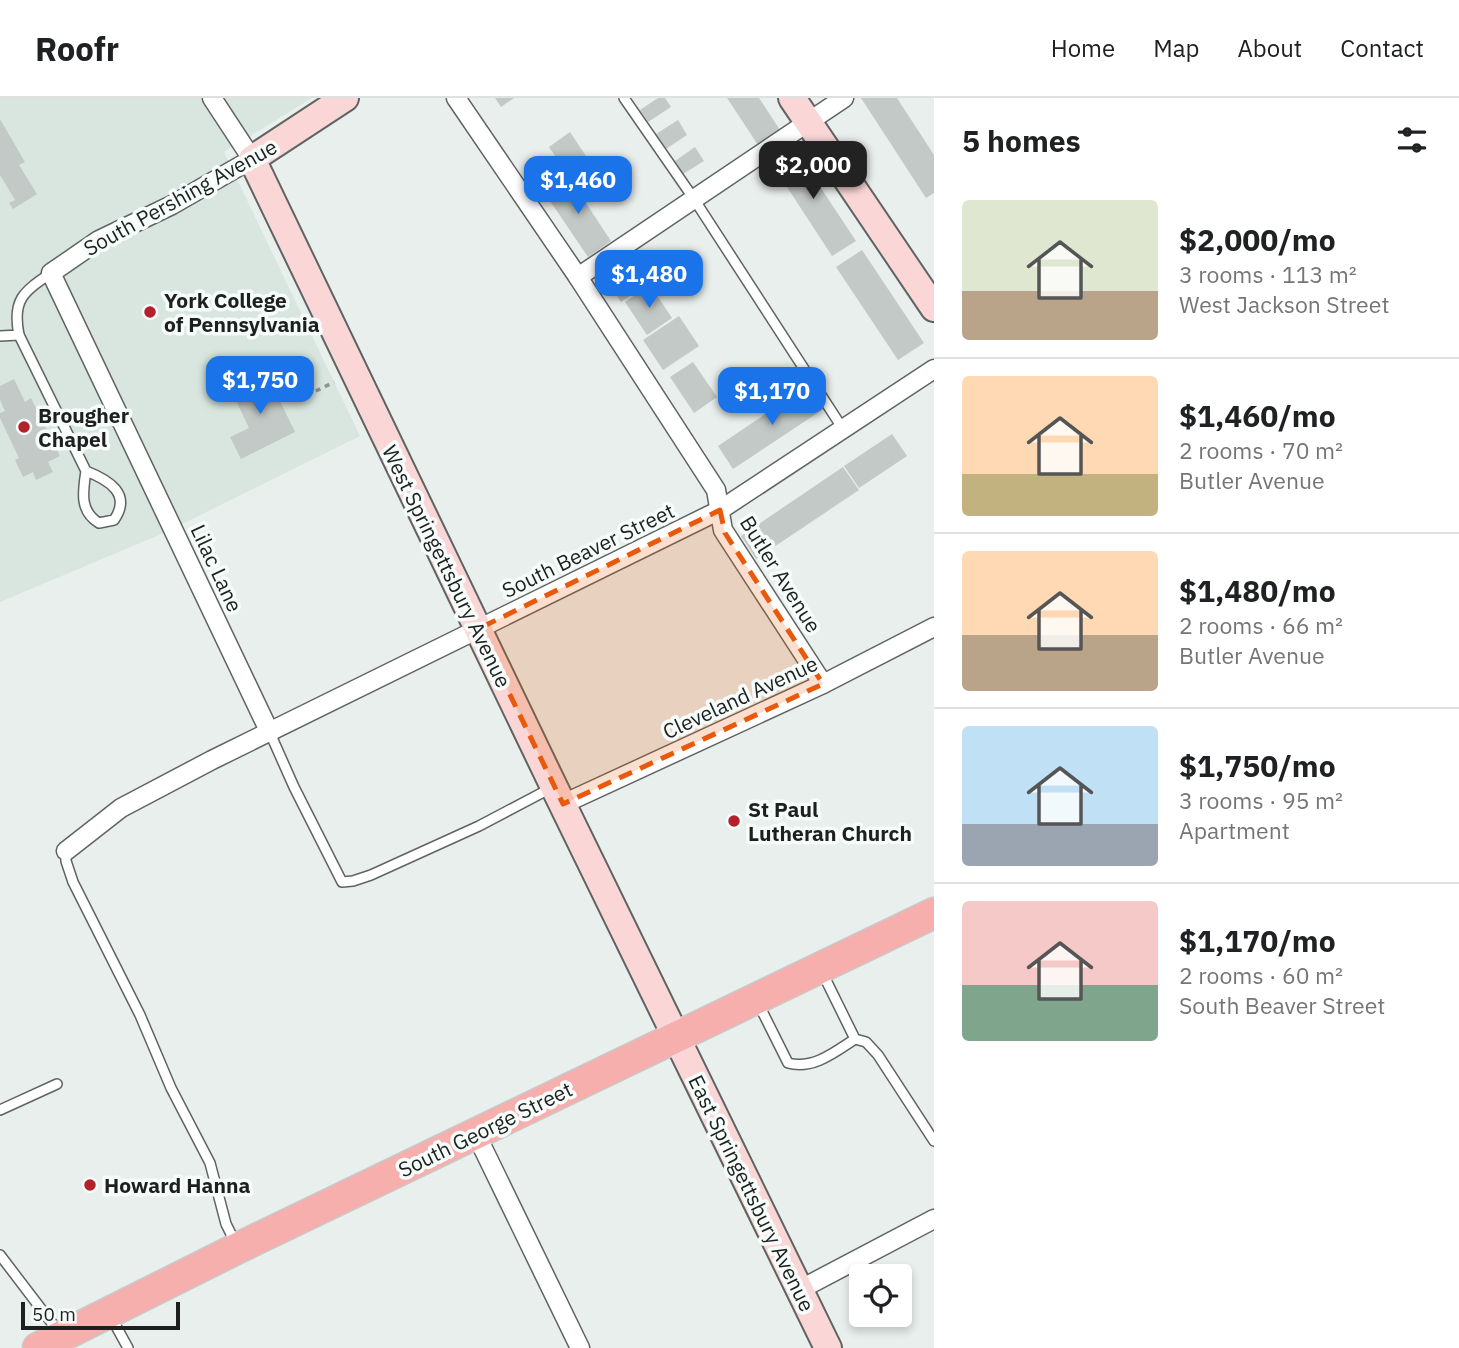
<!DOCTYPE html>
<html lang="en">
<head>
<meta charset="utf-8">
<style>
	:root { --surface:#fff; --page:#f6f6f6; --text:#202124; --muted:#757577; --line:#e0e0e0; --accent:#1a73e8 }
	body { margin:0; font-family:"IBM Plex Sans",sans-serif; background:var(--page); color:var(--text); height:100vh; display:flex; flex-direction:column; font-size:26px; white-space:nowrap }
	* { box-sizing:border-box; margin:0 }
	p { font-size:23px; color:var(--muted) }
	.icon { flex:none; width:38px; height:38px; fill:none; stroke:currentColor; stroke-width:2; stroke-linecap:round; stroke-linejoin:round }
	.map { position:relative; flex:1; overflow:hidden }
	.panel { display:flex; flex-direction:column; background:var(--surface); width:525px }
	.panel>* { flex:none }
	.tools { position:absolute; left:849px; top:1166px; display:grid; gap:14px }
	.tools a { display:grid; place-items:center; width:63px; height:63px; border-radius:7px; background:var(--surface); box-shadow:0 4px 10px #0003; font-size:35px }
	.scale { position:absolute; left:21px; bottom:18px; width:159px; box-sizing:border-box; padding-left:7px; border:4px solid #1e201f; border-top:0; font-size:19px; line-height:24px; white-space:nowrap; color:#1e201f; -webkit-text-stroke:5px #f6fcf9; paint-order:stroke }
	.price { position:absolute; translate:-50% -60px; padding:0 16px; border-radius:14px; background:var(--accent); color:#fff; font-size:23px; line-height:46px; filter:drop-shadow(0 2px 4px #0008) }
	.price::after { content:''; position:absolute; left:50%; top:42px; width:21px; height:16px; margin-left:-10px; background:inherit; clip-path:polygon(0 0,100% 0,50% 100%) }
	.price.selected { background:#222; color:#fff }
	ul { padding:0; list-style:none }
	li { display:flex; align-items:center; gap:21px; height:175px; padding:0 28px }
	li+li { border-top:2px solid var(--line) }
	li span { display:grid; place-items:center; flex:none; width:196px; height:140px; border-radius:7px; color:#555 }
	li>.icon { margin-inline-start:auto }
	span .icon { width:84px; height:84px; fill:#fffc; stroke-width:1 }
	li b { font-size:30px }
	h2 { display:flex; justify-content:space-between; align-items:center; height:84px; padding:0 28px; font-size:30px }
	header { display:flex; align-items:center; gap:42px; box-sizing:border-box; height:98px; padding:0 35px; background:var(--surface); border-bottom:2px solid var(--line) }
	header strong { font-size:33px }
	nav { display:flex; gap:38px; margin-inline-start:auto; font-size:24px }
	main { display:flex; flex:1; min-height:0 }
	.map>svg:first-child { display:block }
	.built { fill:#d8e6df }
	.building { fill:#c3c9c6 }
	.lines { fill:none; stroke-linecap:round; stroke-linejoin:round }
	.lane-casing { stroke:#5f6462; stroke-width:12 }
	.street-casing { stroke:#5f6462; stroke-width:21 }
	.secondary-casing { stroke:#5f6462; stroke-width:30 }
	.primary-casing { stroke:#c9c9c9; stroke-width:33 }
	.path { stroke:#909492; stroke-width:3.5; stroke-dasharray:5 5; stroke-linecap:butt }
	.lane { stroke:#fff; stroke-width:9 }
	.street { stroke:#fff; stroke-width:18 }
	.secondary { stroke:#fad7d6; stroke-width:26 }
	.primary { stroke:#f6afac; stroke-width:30 }
	.marked { fill:#e8590c; fill-opacity:0.2; stroke:#e8590c; stroke-width:5; stroke-dasharray:14 9; stroke-linejoin:round }
	.poi-dot { fill:#b3222b; stroke:#f6fcf9; stroke-width:2.5 }
	.labels { text-anchor:middle; dominant-baseline:central; stroke-width:7; stroke-linejoin:round; paint-order:stroke }
	.street-label { font-size:21px; fill:#1e201f; stroke:#f6fcf9 }
	.poi-label { font-size:21px; font-weight:bold; fill:#1e201f; stroke:#f6fcf9; text-anchor:start }
</style>
</head>
<body>
<header>
<strong>Roofr</strong>
<nav><a>Home</a><a>Map</a><a>About</a><a>Contact</a></nav>
</header>
<main>
<div class="map">
<svg width="934" height="1250" viewBox="0 0 934 1250">
	<rect width="100%" height="100%" fill="#e9efec"/>
	<path class="built" d="M 0,0 L 312,0 L 224,54 L 360,338 L 166,434 L 0,504 Z"/>
	<g class="building">
		<path d="M 495,0 L 514,0 L 501,9 Z"/>
		<path d="M 658,0 L 665,0 L 671,9 L 648,24 L 640,12 Z"/>
		<path d="M 727,0 L 759,0 L 780,32 L 758,47 Z"/>
		<path d="M 861,0 L 897,0 L 934,57 L 934,95 L 926,100 Z"/>
		<path d="M 0,21 L 25,64 L 19,67 L 37,96 L 13,111 L 9,105 L 15,102 L 0,77 Z"/>
		<path d="M 678,22 L 687,37 L 666,51 L 656,36 Z"/>
		<path d="M 570,34 L 588,61 L 567,75 L 549,49 Z"/>
		<path d="M 793,48 L 856,143 L 832,158 L 770,63 Z"/>
		<path d="M 695,49 L 704,63 L 683,76 L 675,63 Z"/>
		<path d="M 568,78 L 611,143 L 588,159 L 544,94 Z"/>
		<path d="M 862,152 L 924,245 L 898,262 L 836,169 Z"/>
		<path d="M 638,154 L 656,180 L 621,204 L 603,177 Z"/>
		<path d="M 650,187 L 672,220 L 647,237 L 625,204 Z"/>
		<path d="M 679,218 L 699,248 L 663,272 L 643,242 Z"/>
		<path d="M 693,264 L 717,299 L 694,315 L 670,279 Z"/>
		<path d="M 266,274 L 295,334 L 241,361 L 230,339 L 249,330 L 231,292 Z"/>
		<path d="M 14,281 L 25,304 L 31,300 L 60,358 L 48,364 L 53,374 L 36,382 L 33,374 L 23,379 L 15,362 L 19,360 L 0,320 L 0,315 L 5,313 L 0,302 L 0,288 Z"/>
		<path d="M 810,286 L 825,310 L 733,371 L 718,348 Z"/>
		<path d="M 892,336 L 907,358 L 859,390 L 844,368 Z"/>
		<path d="M 843,369 L 859,392 L 756,461 L 741,438 Z"/>
	</g>
	<g class="lines">
		<g class="lane-casing">
			<g id="lane">
				<path d="M 624,0 L 694,101 L 843,331"/>
				<path d="M 19,237 L 86,373 C 83,393 79,413 99,425 L 114,422 C 132,396 109,382 86,373"/>
				<path d="M 0,238 L 19,237 C 12,202 23,194 51,175"/>
				<path d="M 270,635 L 294,689 L 342,784 L 353,783 L 371,777 L 479,728 L 553,689"/>
				<path d="M 66,753 L 66,763 L 73,784 L 140,917 L 171,990 L 210,1065 L 226,1126 L 237,1148"/>
				<path d="M 821,872 L 855,941 L 866,944 L 878,957 L 934,1043"/>
				<path d="M 758,905 L 788,965 C 813,972 835,954 855,941"/>
				<path d="M 0,1012 L 57,986"/>
				<path d="M 0,1157 L 58,1233"/>
				<path d="M 111,1219 L 128,1250"/>
			</g>
		</g>
		<g class="street-casing">
			<g id="street">
				<path d="M 212,0 L 252,61 L 172,107 L 99,142 L 51,175 L 270,635"/>
				<path d="M 456,0 L 578,179 L 716,392 L 723,432 L 823,586"/>
				<path d="M 578,179 L 844,0"/>
				<path d="M 563,706 L 823,586 L 934,529"/>
				<path d="M 66,753 L 121,710 L 212,662 L 720,412 L 934,271"/>
				<path d="M 476,1036 L 580,1250"/>
				<path d="M 799,1192 L 934,1121"/>
			</g>
		</g>
		<g class="secondary-casing">
			<g id="secondary">
				<path d="M 345,0 L 252,61 L 554,689 L 828,1250"/>
				<path d="M 792,0 L 934,210"/>
			</g>
		</g>
		<g class="primary-casing">
			<path id="primary" d="M 38,1250 L 238,1150 L 934,815"/>
		</g>
		<path class="path" d="M 298,302 L 334,284"/>
		<use href="#lane" class="lane"/>
		<use href="#street" class="street"/>
		<use href="#secondary" class="secondary"/>
		<use href="#primary" class="primary"/>
	</g>
	<path class="marked" d="M 720,412 L 725,435 L 823,586 L 563,706 L 478,531 Z"/>
	<g class="poi-dot">
		<circle cx="150" cy="214" r="7"/>
		<circle cx="24" cy="329" r="7"/>
		<circle cx="734" cy="723" r="7"/>
		<circle cx="90" cy="1087" r="7"/>
	</g>
	<g class="labels">
		<g class="street-label">
			<text transform="translate(180 99) rotate(-29)">South Pershing Avenue</text>
			<text transform="translate(588 452) rotate(-26)">South Beaver Street</text>
			<text transform="translate(447 468) rotate(64)">West Springettsbury Avenue</text>
			<text transform="translate(217 470) rotate(65)">Lilac Lane</text>
			<text transform="translate(781 476) rotate(58)">Butler Avenue</text>
			<text transform="translate(740 599) rotate(-25)">Cleveland Avenue</text>
			<text transform="translate(485 1031) rotate(-26)">South George Street</text>
			<text transform="translate(752 1095) rotate(64)">East Springettsbury Avenue</text>
		</g>
		<g class="poi-label">
			<text x="164" y="202">York College<tspan x="164" dy="24">of Pennsylvania</tspan></text>
			<text x="38" y="317">Brougher<tspan x="38" dy="24">Chapel</tspan></text>
			<text x="748" y="711">St Paul<tspan x="748" dy="24">Lutheran Church</tspan></text>
			<text x="104" y="1087">Howard Hanna</text>
		</g>
	</g>
</svg>
<div class="tools">
<a><svg class="icon" aria-label="locate" viewBox="0 0 24 24"><circle cx="12" cy="12" r="6"/><path d="M12 2v4M12 18v4M2 12h4M18 12h4"/></svg></a>
</div>
<div class="scale">50 m</div>
<b class="price selected" style="left:813px;top:103px">$2,000</b>
<b class="price" style="left:578px;top:118px">$1,460</b>
<b class="price" style="left:649px;top:212px">$1,480</b>
<b class="price" style="left:260px;top:318px">$1,750</b>
<b class="price" style="left:772px;top:329px">$1,170</b>
</div>
<section class="panel">
<h2>5 homes<svg class="icon" aria-label="filters" viewBox="0 0 24 24"><path d="M4 7h16M4 17h16"/><circle cx="9" cy="7" r="2"/><circle cx="15" cy="17" r="2"/></svg></h2>
<ul>
<li><span style="background:linear-gradient(#dfe7d0 65%,#b9a48a 0)"><svg class="icon" aria-label="home" viewBox="0 0 24 24"><path d="M3 11l9-7 9 7M6 9v11h12V9"/></svg></span><div><b>$2,000/mo</b><p>3 rooms · 113 m²</p><p>West Jackson Street</p></div></li>
<li><span style="background:linear-gradient(#ffd9b3 70%,#c2b280 0)"><svg class="icon" aria-label="home" viewBox="0 0 24 24"><path d="M3 11l9-7 9 7M6 9v11h12V9"/></svg></span><div><b>$1,460/mo</b><p>2 rooms · 70 m²</p><p>Butler Avenue</p></div></li>
<li><span style="background:linear-gradient(#ffd9b3 60%,#b9a48a 0)"><svg class="icon" aria-label="home" viewBox="0 0 24 24"><path d="M3 11l9-7 9 7M6 9v11h12V9"/></svg></span><div><b>$1,480/mo</b><p>2 rooms · 66 m²</p><p>Butler Avenue</p></div></li>
<li><span style="background:linear-gradient(#bfe0f5 70%,#9aa5b1 0)"><svg class="icon" aria-label="home" viewBox="0 0 24 24"><path d="M3 11l9-7 9 7M6 9v11h12V9"/></svg></span><div><b>$1,750/mo</b><p>3 rooms · 95 m²</p><p>Apartment</p></div></li>
<li><span style="background:linear-gradient(#f6c9c9 60%,#7fa58c 0)"><svg class="icon" aria-label="home" viewBox="0 0 24 24"><path d="M3 11l9-7 9 7M6 9v11h12V9"/></svg></span><div><b>$1,170/mo</b><p>2 rooms · 60 m²</p><p>South Beaver Street</p></div></li>
</ul>
</section>
</main>
</body>
</html>
